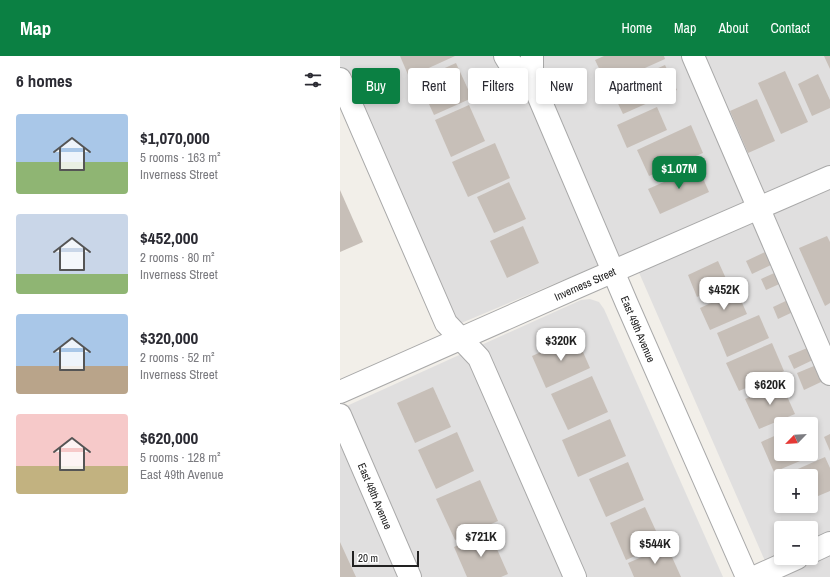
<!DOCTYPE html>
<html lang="en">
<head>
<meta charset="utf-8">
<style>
	:root { --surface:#fff; --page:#f7f7f7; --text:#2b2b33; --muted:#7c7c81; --accent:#0b8043 }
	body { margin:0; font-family:"Archivo Narrow",sans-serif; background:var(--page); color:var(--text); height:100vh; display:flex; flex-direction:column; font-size:15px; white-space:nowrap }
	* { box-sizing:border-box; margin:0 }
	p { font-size:13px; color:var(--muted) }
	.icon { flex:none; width:22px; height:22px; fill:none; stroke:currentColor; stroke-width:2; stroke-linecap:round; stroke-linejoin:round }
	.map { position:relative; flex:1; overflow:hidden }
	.details { display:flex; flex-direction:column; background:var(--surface); width:340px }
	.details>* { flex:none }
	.hud { position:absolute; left:12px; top:12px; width:380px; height:36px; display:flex; gap:8px }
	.needle { width:26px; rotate:245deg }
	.buttons { position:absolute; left:434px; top:361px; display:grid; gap:8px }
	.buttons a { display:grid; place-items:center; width:44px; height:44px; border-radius:4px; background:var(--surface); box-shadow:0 2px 6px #0003; font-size:20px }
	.scale { position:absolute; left:12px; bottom:10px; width:67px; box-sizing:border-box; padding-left:4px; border:2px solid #222; border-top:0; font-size:11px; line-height:14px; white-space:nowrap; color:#222; -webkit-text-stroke:3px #fff; paint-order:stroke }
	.price { position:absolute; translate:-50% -34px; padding:0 9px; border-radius:8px; background:#fff; color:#222; font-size:13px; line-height:26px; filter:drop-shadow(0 1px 2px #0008) }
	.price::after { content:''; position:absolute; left:50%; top:24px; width:12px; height:9px; margin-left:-6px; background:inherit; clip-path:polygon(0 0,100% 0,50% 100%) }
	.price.on { background:var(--accent); color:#fff }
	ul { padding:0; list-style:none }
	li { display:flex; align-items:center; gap:12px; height:100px; padding:0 16px }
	li span { display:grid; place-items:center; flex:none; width:112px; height:80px; border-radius:4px; color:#555 }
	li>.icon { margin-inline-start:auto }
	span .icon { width:48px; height:48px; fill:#fffc; stroke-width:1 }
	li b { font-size:17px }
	h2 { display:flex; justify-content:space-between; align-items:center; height:48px; padding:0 16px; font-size:17px }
	.pill { padding:0 14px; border-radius:4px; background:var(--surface); box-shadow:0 2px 6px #0003; font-size:14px; line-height:36px }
	.pill.on { background:var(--accent); color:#fff }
	header { display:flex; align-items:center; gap:24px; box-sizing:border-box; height:56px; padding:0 20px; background:var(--accent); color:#fff }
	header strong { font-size:19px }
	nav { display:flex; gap:22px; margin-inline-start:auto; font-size:14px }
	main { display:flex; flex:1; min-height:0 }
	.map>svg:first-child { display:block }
	.residential { fill:#e0dfdf; fill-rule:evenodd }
	.building { fill:#c7bfb8 }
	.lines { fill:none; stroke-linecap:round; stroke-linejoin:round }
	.minor-casing { stroke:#a9a9a9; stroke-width:24 }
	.minor { stroke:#fff; stroke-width:22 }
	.labels { text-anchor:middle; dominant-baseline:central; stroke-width:4; stroke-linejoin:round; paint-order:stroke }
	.street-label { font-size:11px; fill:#222; stroke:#fff }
</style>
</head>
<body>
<header>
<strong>Map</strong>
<nav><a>Home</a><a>Map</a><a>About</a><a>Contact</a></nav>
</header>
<main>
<section class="details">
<h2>6 homes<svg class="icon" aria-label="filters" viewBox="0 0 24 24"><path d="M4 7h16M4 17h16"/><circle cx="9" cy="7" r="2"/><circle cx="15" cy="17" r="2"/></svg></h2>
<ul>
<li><span style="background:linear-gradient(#a9c7e8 60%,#8fb573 0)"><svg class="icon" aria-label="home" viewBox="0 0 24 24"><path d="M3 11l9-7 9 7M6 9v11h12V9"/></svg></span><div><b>$1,070,000</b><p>5 rooms · 163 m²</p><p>Inverness Street</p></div></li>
<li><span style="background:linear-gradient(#c9d6e8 75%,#8fb573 0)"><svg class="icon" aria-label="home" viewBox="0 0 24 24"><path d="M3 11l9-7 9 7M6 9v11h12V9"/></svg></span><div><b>$452,000</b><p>2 rooms · 80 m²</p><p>Inverness Street</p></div></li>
<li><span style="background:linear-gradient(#a9c7e8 65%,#b9a48a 0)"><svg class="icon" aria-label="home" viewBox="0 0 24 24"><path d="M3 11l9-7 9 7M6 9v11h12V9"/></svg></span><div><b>$320,000</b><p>2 rooms · 52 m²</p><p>Inverness Street</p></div></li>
<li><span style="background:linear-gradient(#f6c9c9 65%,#c2b280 0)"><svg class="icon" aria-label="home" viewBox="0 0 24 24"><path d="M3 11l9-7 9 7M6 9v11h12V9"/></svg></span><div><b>$620,000</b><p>5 rooms · 128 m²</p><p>East 49th Avenue</p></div></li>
</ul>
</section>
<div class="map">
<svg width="490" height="521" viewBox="0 0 490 521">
	<rect width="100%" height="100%" fill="#f2efe9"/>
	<g class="residential">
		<path d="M 0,0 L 490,0 L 490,521 L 432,521 L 290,196 L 119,268 L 111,259 L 0,11 ZM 441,368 L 471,368 L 471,398 L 441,398 ZM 441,420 L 471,420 L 471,450 L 441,450 ZM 441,472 L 471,472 L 471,502 L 441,502 Z"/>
		<path d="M 250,243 L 259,246 L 264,253 L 383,521 L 0,521 L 0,353 L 241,244 Z"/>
	</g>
	<g class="building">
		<path d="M 60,0 L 115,0 L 69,21 Z"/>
		<path d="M 264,0 L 324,0 L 325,3 L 267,29 L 255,4 Z"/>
		<path d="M 484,0 L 490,0 L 490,13 Z"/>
		<path d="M 116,7 L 132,42 L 94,59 L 78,24 Z"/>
		<path d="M 325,9 L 337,34 L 283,58 L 271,33 Z"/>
		<path d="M 445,15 L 468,66 L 441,78 L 418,27 Z"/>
		<path d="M 478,18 L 490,44 L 490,52 L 472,60 L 458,28 Z"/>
		<path d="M 417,43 L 435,85 L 408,97 L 390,55 Z"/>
		<path d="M 129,49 L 145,85 L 111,101 L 95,64 Z"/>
		<path d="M 317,51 L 327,74 L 287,92 L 277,69 Z"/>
		<path d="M 351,69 L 363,97 L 309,120 L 297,94 Z"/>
		<path d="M 155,87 L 170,122 L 128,141 L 112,106 Z"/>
		<path d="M 358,111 L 369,136 L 320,158 L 308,133 Z"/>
		<path d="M 169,126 L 186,163 L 154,177 L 137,141 Z"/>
		<path d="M 0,134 L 23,186 L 0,196 Z"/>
		<path d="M 183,170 L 199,207 L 167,222 L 150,185 Z"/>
		<path d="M 487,180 L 490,186 L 490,247 L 485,250 L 459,192 Z"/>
		<path d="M 425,196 L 431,209 L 412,218 L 406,205 Z"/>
		<path d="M 378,205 L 388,227 L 357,241 L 348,219 Z"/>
		<path d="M 441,214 L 446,225 L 426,234 L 421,223 Z"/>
		<path d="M 397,235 L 407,258 L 370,274 L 360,252 Z"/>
		<path d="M 450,243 L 455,255 L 438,263 L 433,251 Z"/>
		<path d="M 419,259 L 429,282 L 387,301 L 377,277 Z"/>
		<path d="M 236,280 L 250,312 L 206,332 L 192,300 Z"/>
		<path d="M 432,287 L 444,315 L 399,335 L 386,307 Z"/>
		<path d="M 472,290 L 477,302 L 454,313 L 448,300 Z"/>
		<path d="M 474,310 L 481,326 L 464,334 L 457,317 Z"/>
		<path d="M 252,320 L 268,356 L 228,374 L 211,338 Z"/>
		<path d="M 441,327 L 455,358 L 419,373 L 405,343 Z"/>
		<path d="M 93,331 L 111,371 L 75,387 L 57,347 Z"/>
		<path d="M 270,363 L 286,400 L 238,421 L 222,384 Z"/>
		<path d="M 117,376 L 134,415 L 96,433 L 78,394 Z"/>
		<path d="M 441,377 L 441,398 L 471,398 L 472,400 L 434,416 L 421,386 Z"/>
		<path d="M 490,378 L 490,395 L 484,381 Z"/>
		<path d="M 485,401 L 490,412 L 490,435 L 471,443 L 471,420 L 442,420 Z"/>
		<path d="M 288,406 L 304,444 L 266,461 L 249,423 Z"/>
		<path d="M 140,424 L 158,465 L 115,484 L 96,443 Z"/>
		<path d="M 305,451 L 322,488 L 286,504 L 270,467 Z"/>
		<path d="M 149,475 L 168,518 L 161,521 L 127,521 L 114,491 Z"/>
		<path d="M 0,486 L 16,521 L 0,521 Z"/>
		<path d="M 327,490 L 341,521 L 294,521 L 288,507 Z"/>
	</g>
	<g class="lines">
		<g class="minor-casing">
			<g id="minor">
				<path d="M 165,0 L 168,5 L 192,25"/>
				<path d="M 192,0 L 192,25 L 287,248 L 407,521"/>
				<path d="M 353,0 L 490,318"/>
				<path d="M 0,23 L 106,267 L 139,302 L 235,521"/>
				<path d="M 0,336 L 235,232 L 490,121"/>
				<path d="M 0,359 L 70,521"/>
				<path d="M 471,496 L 490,487"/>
				<path d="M 415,521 L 457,502"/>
			</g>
		</g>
		<use href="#minor" class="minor"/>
	</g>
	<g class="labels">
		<g class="street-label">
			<text transform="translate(245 228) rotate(-24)">Inverness Street</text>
			<text transform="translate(298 273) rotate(67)">East 49th Avenue</text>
			<text transform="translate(35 440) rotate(67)">East 48th Avenue</text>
		</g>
	</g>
</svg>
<div class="buttons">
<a><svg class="needle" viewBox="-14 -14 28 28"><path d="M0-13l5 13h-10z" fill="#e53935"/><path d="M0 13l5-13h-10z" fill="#7c7c81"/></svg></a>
<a>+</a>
<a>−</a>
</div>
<div class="scale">20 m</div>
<b class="price on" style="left:339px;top:134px">$1.07M</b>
<b class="price" style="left:384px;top:255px">$452K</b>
<b class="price" style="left:221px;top:306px">$320K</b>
<b class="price" style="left:430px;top:350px">$620K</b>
<b class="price" style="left:141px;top:502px">$721K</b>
<b class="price" style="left:315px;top:509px">$544K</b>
<div class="hud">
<a class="pill on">Buy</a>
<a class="pill">Rent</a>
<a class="pill">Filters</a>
<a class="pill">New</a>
<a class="pill">Apartment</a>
</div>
</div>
</main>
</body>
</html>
